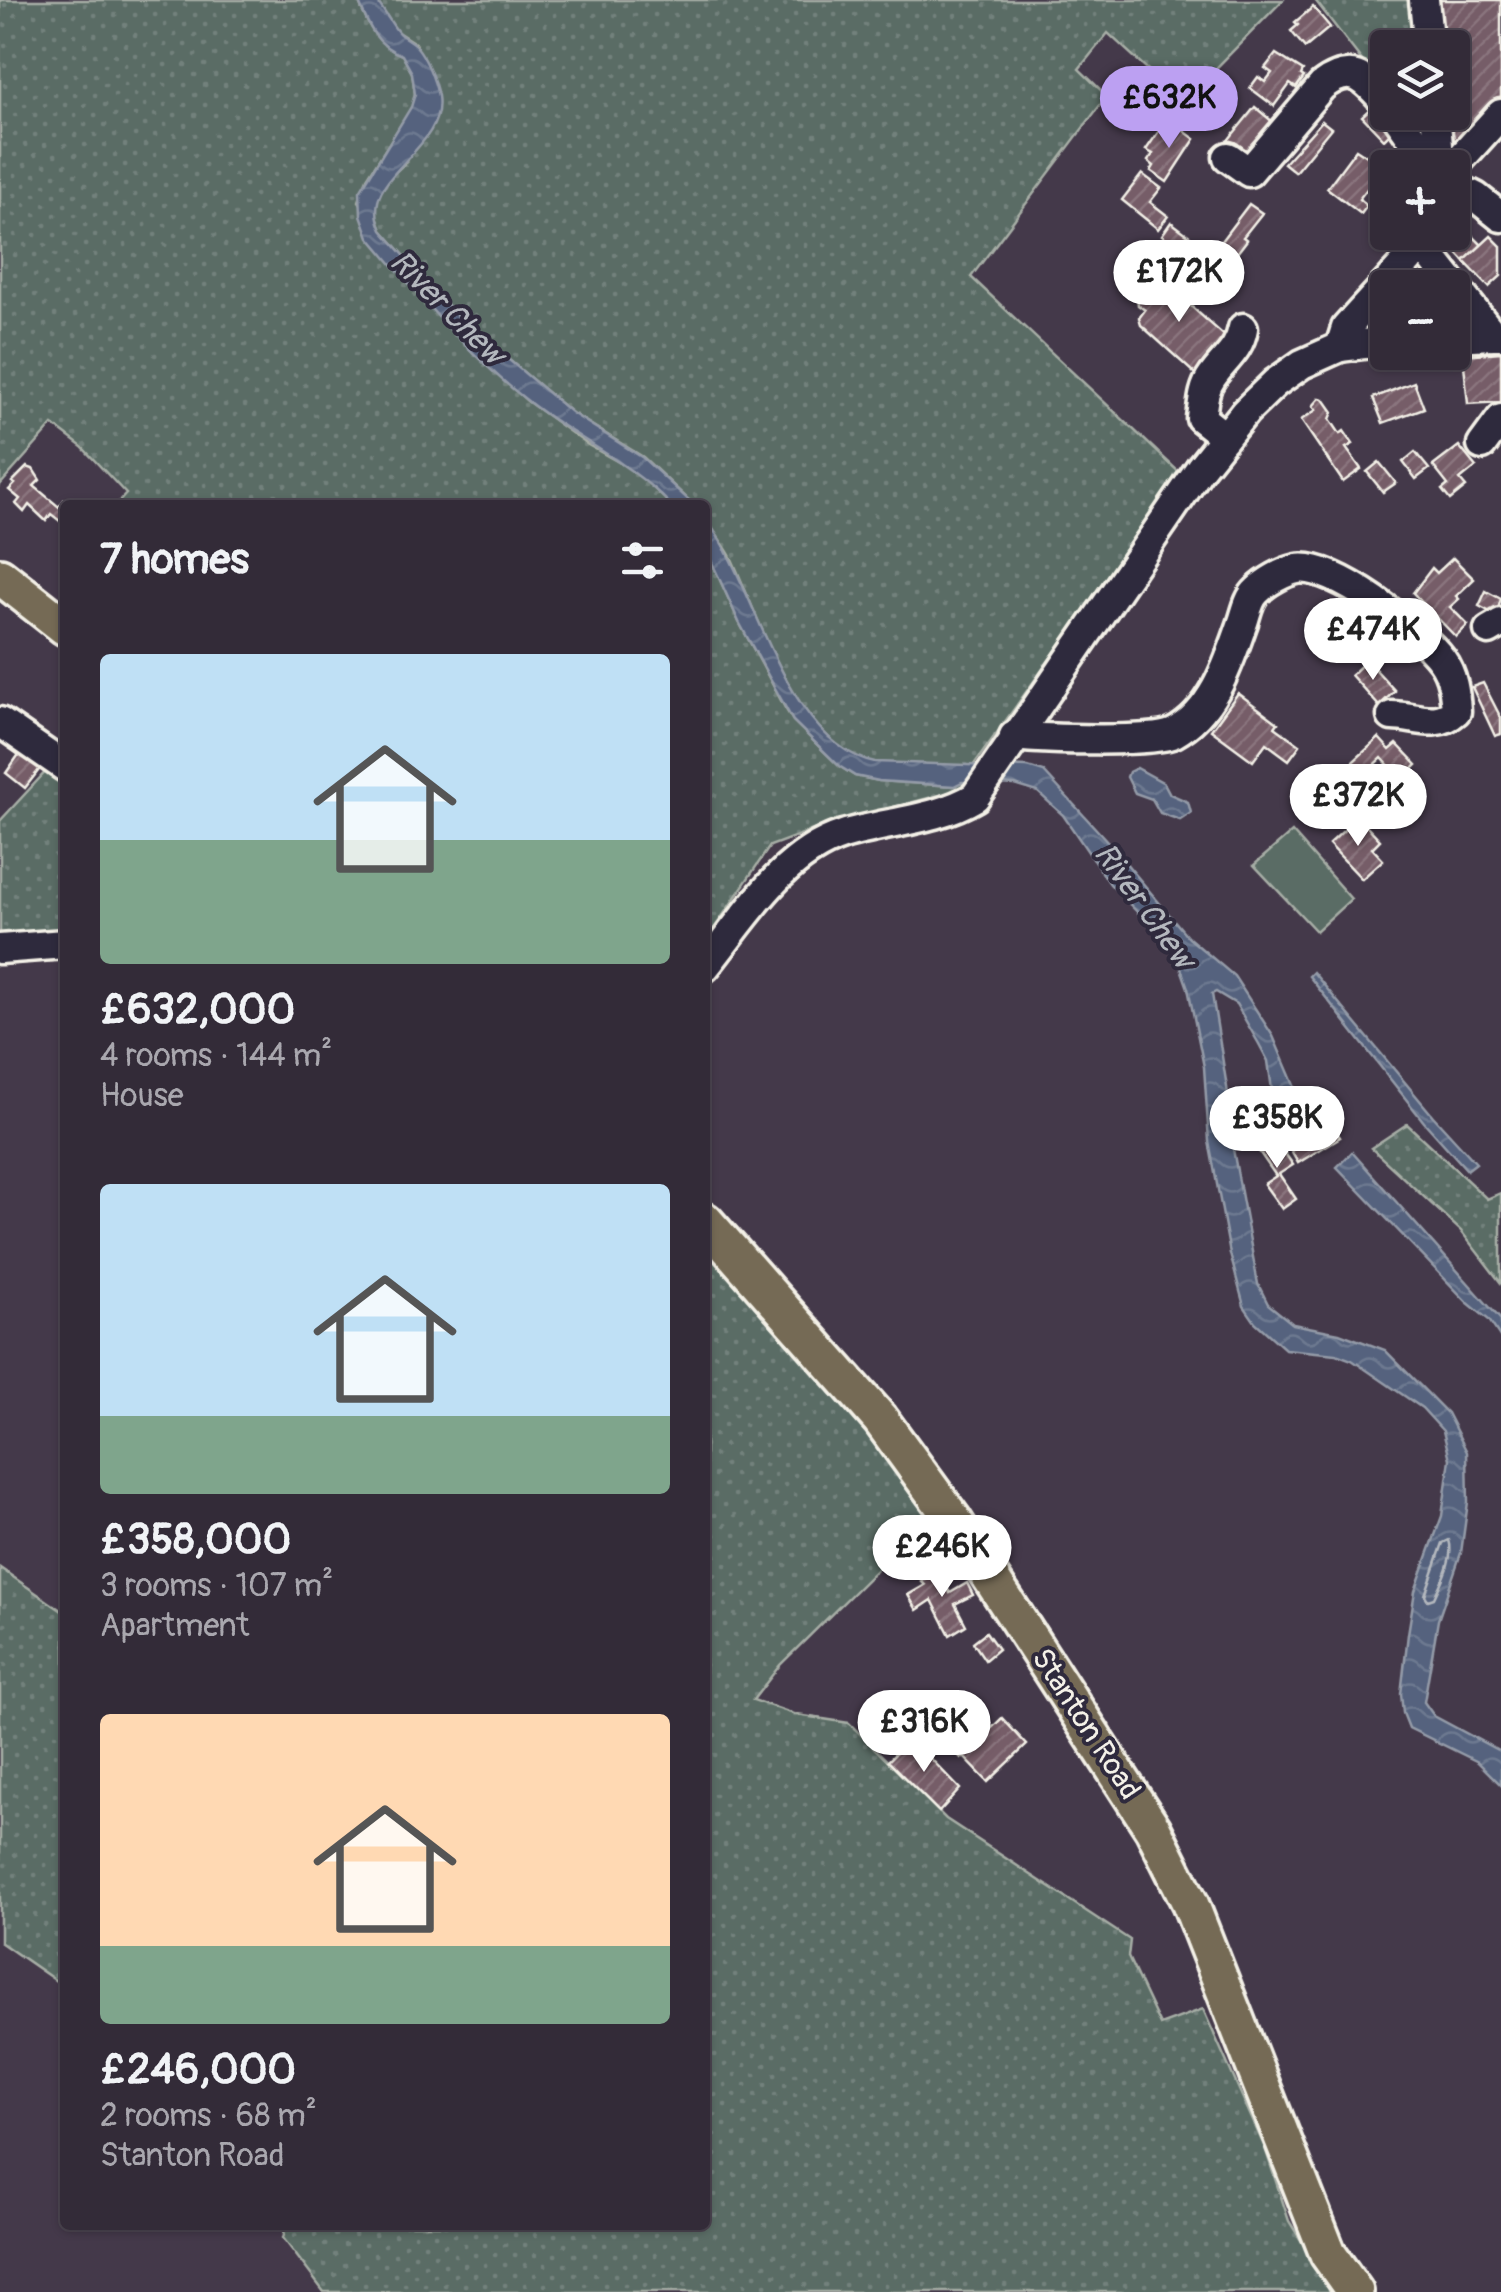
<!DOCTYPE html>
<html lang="en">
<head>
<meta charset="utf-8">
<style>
	:root { --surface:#332b38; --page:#3b3340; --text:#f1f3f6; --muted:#a9a7ae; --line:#4e4753; --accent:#bca0f2 }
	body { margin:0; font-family:Pangolin,sans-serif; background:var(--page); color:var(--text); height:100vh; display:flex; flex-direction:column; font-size:38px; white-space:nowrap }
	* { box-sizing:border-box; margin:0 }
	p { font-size:32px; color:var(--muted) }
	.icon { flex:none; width:55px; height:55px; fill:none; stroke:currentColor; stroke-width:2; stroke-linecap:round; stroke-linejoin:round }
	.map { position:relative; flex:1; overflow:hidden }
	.details { position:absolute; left:60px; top:500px; width:650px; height:1730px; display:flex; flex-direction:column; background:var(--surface); border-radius:10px; box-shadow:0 2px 8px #0004,0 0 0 2px var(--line) }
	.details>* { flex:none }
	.fabs { position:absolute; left:1370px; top:30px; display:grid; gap:20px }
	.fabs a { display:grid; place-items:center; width:100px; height:100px; border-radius:10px; background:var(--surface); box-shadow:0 2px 8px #0004,0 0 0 2px var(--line); font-size:50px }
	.price { position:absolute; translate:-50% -85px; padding:0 22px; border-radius:35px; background:#fff; color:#222; font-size:32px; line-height:65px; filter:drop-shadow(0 2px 5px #0008) }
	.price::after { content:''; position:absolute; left:50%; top:60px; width:30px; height:22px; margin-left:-15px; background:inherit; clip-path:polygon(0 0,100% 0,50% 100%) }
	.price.on { background:var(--accent); color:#111 }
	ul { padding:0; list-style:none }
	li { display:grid; align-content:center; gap:20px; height:530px; padding:0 40px }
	li span { display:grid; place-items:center; height:310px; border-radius:10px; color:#555 }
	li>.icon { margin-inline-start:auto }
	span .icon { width:180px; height:180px; fill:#fffc; stroke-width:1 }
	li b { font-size:42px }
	h2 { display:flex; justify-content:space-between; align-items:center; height:120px; padding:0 40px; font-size:42px }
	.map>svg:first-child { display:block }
	.grass { fill:url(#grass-dots); stroke:#a7aea6; stroke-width:2.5 }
	.park { fill:#5a6c65; stroke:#a7aea6; stroke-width:2.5 }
	.water { fill:url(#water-waves); stroke:#949ba8; stroke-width:2.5 }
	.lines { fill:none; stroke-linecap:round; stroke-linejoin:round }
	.shore { stroke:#b4b8be; stroke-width:2.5 }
	.building { fill:url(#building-hatch); stroke:#f4f1e8; stroke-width:2.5 }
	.minor-casing { stroke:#f4f1e8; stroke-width:35 }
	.major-casing { stroke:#f4f1e8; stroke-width:42 }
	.minor { stroke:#2f2a3d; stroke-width:28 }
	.major { stroke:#746b55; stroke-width:35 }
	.labels { text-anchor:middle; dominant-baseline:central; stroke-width:8; stroke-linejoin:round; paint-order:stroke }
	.street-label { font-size:30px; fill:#f4f1e8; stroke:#2f2a3d }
	.water-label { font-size:32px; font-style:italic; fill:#b4b8be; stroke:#2f2a3d }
</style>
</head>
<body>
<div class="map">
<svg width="1501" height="2292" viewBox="0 0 1501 2292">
	<defs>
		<pattern id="grass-dots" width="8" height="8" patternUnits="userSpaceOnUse" patternTransform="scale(2.5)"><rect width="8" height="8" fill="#5a6c65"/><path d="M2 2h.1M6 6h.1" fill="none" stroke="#72817b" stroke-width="1.8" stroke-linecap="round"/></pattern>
		<pattern id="water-waves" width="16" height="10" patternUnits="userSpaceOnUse" patternTransform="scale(2.5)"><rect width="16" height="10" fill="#54627e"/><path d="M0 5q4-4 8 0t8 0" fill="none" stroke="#6d7990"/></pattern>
		<pattern id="building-hatch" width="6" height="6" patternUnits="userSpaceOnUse" patternTransform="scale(2.5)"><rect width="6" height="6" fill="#765d68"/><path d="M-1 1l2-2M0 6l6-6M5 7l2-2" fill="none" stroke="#8a757e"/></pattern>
	</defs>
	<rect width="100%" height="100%" fill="#44394a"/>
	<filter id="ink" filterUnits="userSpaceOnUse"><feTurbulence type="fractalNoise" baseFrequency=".01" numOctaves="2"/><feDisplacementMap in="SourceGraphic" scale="20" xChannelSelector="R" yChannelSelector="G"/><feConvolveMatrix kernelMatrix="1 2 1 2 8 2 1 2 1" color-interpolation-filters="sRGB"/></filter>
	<g filter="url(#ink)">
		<g class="grass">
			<path d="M 0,0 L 358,0 C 367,24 377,46 402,55 L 412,73 L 415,94 L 412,107 L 367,178 L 359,201 L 416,289 L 467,345 L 527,401 L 588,445 L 638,473 L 671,505 L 116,505 L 126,494 L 82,447 L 53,425 L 0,485 Z"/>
			<path d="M 376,0 L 1283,0 L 1183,102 L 1108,33 L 1079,69 L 1107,96 L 971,277 L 1182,475 L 973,766 C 942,765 886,771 858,758 C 794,729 759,619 732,559 C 723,540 705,526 705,505 L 694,505 L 643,457 L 572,413 L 459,318 L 382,230 L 376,215 L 376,200 L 389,178 L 406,162 L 434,82 L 415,43 L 396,31 Z"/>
			<path d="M 1315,0 L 1436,0 L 1440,47 L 1388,48 L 1387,93 Z"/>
			<path d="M 705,547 L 739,622 L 785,708 L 793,721 L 839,766 L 855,776 L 879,781 L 954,786 L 961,782 L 967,788 L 829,824 L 770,846 L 705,942 Z"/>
			<path d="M 51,766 L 65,776 L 65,930 L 0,935 L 0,821 Z"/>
			<path d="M 1407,1124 L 1487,1199 L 1501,1193 L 1501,1283 L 1461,1231 L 1371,1148 Z"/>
			<path d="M 705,1236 L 741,1271 L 933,1514 L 780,1665 L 753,1700 L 797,1715 L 849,1723 L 946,1819 L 1130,1940 L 1128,1957 L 1160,2025 L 1203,2009 L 1265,2148 L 1289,2221 L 1333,2292 L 324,2292 L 283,2238 L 286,2225 L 705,2225 Z"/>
			<path d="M 0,1568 L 65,1613 L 65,1987 L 0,1942 Z"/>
		</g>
		<path class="park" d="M 1292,832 L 1351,899 L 1316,931 L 1254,865 Z"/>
		<g class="water">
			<path d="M 358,0 L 376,0 C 384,10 390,22 398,32 C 403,38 411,40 416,46 C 426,57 435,81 438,96 C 447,152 355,175 382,230 L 459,318 L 572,413 L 643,458 L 694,505 L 671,505 C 630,462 576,439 529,402 C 469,356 417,294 369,237 L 361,215 L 360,191 L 411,107 L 415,94 L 412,73 L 402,55 C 376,46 368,25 358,0 Z"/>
			<path d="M 705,518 C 757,583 784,744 875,762 L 1028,767 L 1044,772 L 1109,843 L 1189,938 L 1234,976 L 1273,1036 L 1299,1097 L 1281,1109 L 1272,1090 L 1268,1061 L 1259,1044 L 1236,1004 L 1216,992 L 1212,994 L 1230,1106 L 1230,1133 L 1258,1284 L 1268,1304 L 1293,1324 L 1339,1333 L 1385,1350 L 1447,1413 L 1467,1452 L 1468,1502 L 1461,1553 L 1438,1620 L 1424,1702 L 1434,1716 L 1501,1752 L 1501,1785 L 1478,1762 L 1409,1728 L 1403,1713 L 1401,1694 L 1408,1634 L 1415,1591 L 1442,1516 L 1450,1459 L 1443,1431 L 1422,1408 L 1352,1360 L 1336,1354 L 1285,1349 L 1255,1322 L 1244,1306 L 1230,1254 L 1209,1141 L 1204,1067 L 1188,988 L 1175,951 L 1110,884 L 1063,815 L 1038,792 L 1015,785 L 962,782 L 954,786 L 879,781 L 855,776 L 839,766 L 793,721 L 739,622 L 705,547 Z"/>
			<path d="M 1137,768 L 1164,783 L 1170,794 L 1188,802 L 1191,813 L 1180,820 L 1160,813 L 1152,799 L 1135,793 L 1127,777 L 1129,772 Z"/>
			<path d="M 1313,972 L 1433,1116 L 1476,1163 L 1467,1170 L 1424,1122 L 1309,976 Z"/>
			<path d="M 1352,1152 L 1501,1320 L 1501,1338 L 1489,1320 L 1467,1302 L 1337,1167 Z"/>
		</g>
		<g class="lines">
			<path class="shore" d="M 1449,1540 C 1455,1557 1441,1582 1434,1598 L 1428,1600 L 1425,1595 L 1443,1543 Z"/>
		</g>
		<g class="building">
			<path d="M 1436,0 L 1501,0 L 1501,105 L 1451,160 L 1446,112 L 1452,112 L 1452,48 L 1440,48 Z"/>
			<path d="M 1313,7 L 1330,27 L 1305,48 L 1291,31 L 1298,25 L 1295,22 Z"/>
			<path d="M 1276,54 L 1303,71 L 1301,75 L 1304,77 L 1296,88 L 1290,84 L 1274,106 L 1250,88 L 1258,77 L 1265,82 L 1272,73 L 1265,68 Z"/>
			<path d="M 1194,87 L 1222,112 L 1211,124 L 1183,99 Z"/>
			<path d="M 1376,103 L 1398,125 L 1384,139 L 1362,116 Z"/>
			<path d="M 1255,107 L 1274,123 L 1244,160 L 1225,144 Z"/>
			<path d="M 1322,121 L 1331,128 L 1295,172 L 1284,163 Z"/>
			<path d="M 1172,122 L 1195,139 L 1167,182 L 1151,171 L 1154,166 L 1148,161 L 1153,154 L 1146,150 L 1161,128 L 1166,132 Z"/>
			<path d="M 1356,149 L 1384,167 L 1359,199 L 1367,206 L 1361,214 L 1327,188 Z"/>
			<path d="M 1142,174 L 1161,188 L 1150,202 L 1168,216 L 1158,229 L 1122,200 Z"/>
			<path d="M 1249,204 L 1262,213 L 1243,237 L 1247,240 L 1218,278 L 1197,263 L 1207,249 L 1212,253 Z"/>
			<path d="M 1171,222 L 1207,249 L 1197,263 L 1162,235 Z"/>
			<path d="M 1452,225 L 1466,240 L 1472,235 L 1482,245 L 1464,261 L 1448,244 L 1440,245 L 1440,232 L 1452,232 Z"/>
			<path d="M 1491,236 L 1501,246 L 1501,276 L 1489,287 L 1464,261 Z"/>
			<path d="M 1178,278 L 1192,290 L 1184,300 L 1227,338 L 1195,374 L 1141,325 L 1139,318 L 1145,310 L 1138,305 L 1137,297 L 1142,291 L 1150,290 L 1155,294 L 1167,280 Z"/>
			<path d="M 1501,352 L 1501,402 L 1468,404 L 1463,355 Z"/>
			<path d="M 1414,382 L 1424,408 L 1383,423 L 1373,398 Z"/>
			<path d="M 1320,398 L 1324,399 L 1333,412 L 1330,419 L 1340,434 L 1344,431 L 1353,444 L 1346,448 L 1361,469 L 1343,482 L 1301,420 L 1316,410 L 1313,406 Z"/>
			<path d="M 1459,446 L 1476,467 L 1460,480 L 1466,487 L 1450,500 L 1442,490 L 1448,485 L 1433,466 Z"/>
			<path d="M 1415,452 L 1429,469 L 1416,479 L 1403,462 Z"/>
			<path d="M 1379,462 L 1396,483 L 1383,492 L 1367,472 Z"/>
			<path d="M 27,467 L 33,469 L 40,480 L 34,486 L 59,507 L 64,500 L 70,505 L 65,505 L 65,525 L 51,514 L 46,521 L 29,505 L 24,512 L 16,504 L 20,499 L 9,490 L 15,484 L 12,482 Z"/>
			<path d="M 1453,558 L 1474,579 L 1456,596 L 1459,599 L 1450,607 L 1468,625 L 1456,637 L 1413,593 L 1432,568 L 1437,573 Z"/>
			<path d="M 1486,591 L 1501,599 L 1496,615 L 1479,606 Z"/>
			<path d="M 1367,660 L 1395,691 L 1379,706 L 1351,675 Z"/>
			<path d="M 1483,683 L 1501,718 L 1501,734 L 1495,736 L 1472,687 Z"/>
			<path d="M 1238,693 L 1278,723 L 1275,727 L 1300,745 L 1289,760 L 1266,743 L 1253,761 L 1211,730 Z"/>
			<path d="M 1379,738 L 1390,750 L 1397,744 L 1417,765 L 1402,780 L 1382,758 L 1363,776 L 1381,795 L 1373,802 L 1344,770 Z"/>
			<path d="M 22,750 L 42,766 L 25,788 L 6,773 Z"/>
			<path d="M 1355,820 L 1362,828 L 1366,825 L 1380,840 L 1372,848 L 1383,860 L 1362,879 L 1329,844 Z"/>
			<path d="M 1322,1109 L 1340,1137 L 1298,1163 L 1281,1134 Z"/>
			<path d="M 1273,1136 L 1293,1165 L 1279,1174 L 1296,1199 L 1282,1209 L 1264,1184 L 1276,1176 L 1256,1147 Z"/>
			<path d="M 938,1571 L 950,1593 L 967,1583 L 973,1595 L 955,1604 L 966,1625 L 950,1635 L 932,1600 L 917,1610 L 908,1595 L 925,1585 L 921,1581 Z"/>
			<path d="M 986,1632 L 998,1649 L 985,1660 L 973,1642 Z"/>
			<path d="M 936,1706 L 973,1746 L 961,1758 L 923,1719 Z"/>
			<path d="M 1002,1718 L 1027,1745 L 988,1782 L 963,1756 Z"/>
			<path d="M 911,1738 L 960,1789 L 939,1812 L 888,1761 Z"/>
		</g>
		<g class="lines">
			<g class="minor-casing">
				<g id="minor">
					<path d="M 1424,0 L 1429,48"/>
					<path d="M 1394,112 L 1433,168"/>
					<path d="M 1435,112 L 1440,168"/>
					<path d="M 1228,157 L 1249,172 L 1322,86 C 1354,62 1365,80 1388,105"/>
					<path d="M 1452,168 L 1501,114"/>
					<path d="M 1452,185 L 1476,197 L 1501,217"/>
					<path d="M 1422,245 L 1493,335 L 1501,335"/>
					<path d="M 1452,337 L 1493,335"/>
					<path d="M 1340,347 L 1388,341"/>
					<path d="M 1225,437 L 1201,418 C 1203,404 1203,389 1212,377 C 1224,359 1239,351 1243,328"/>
					<path d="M 1482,445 L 1501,419"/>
					<path d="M 1489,630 L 1501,623"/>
					<path d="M 0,722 L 65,767"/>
					<path d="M 1014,736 C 1041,739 1155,743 1174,733 C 1213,712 1228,665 1242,625 C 1246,615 1248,599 1257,591 C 1266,582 1283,572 1297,569 C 1333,562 1421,631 1442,660 C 1453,675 1455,694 1456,711 C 1436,729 1416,716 1392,716"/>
					<path d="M 0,949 L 65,944"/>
					<path d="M 705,967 C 744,919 781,855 843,835 C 886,822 937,820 975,797 L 1201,467 L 1245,412 L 1275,383 L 1302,364 L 1340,347 L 1346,328 L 1422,245 L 1426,232"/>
				</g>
			</g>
			<g class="major-casing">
				<g id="major">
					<path d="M 0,576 L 65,627"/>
					<path d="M 705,1221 L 880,1419 L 952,1518 L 1153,1829 L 1190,1903 L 1328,2254 L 1355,2292"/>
				</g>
			</g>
			<use href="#minor" class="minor"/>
			<use href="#major" class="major"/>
		</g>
	</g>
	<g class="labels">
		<g class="street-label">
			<text transform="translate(1086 1724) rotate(57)">Stanton Road</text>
		</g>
		<g class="water-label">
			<text transform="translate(447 308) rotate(45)">River Chew</text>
			<text transform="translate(1144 906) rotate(54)">River Chew</text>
		</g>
	</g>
</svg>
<div class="fabs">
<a><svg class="icon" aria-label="layers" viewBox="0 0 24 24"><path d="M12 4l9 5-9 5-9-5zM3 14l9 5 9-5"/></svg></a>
<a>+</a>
<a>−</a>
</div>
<b class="price on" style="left:1169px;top:151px">£632K</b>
<b class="price" style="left:1179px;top:325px">£172K</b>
<b class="price" style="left:1373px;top:683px">£474K</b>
<b class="price" style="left:1358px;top:849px">£372K</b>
<b class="price" style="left:1277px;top:1171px">£358K</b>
<b class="price" style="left:942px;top:1600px">£246K</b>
<b class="price" style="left:924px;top:1775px">£316K</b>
<section class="details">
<h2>7 homes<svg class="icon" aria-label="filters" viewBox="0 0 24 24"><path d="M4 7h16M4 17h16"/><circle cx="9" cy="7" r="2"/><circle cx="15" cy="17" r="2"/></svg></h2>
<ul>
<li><span style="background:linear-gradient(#bfe0f5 60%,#7fa58c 0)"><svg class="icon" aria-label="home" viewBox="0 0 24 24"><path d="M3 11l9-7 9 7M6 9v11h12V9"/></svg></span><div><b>£632,000</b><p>4 rooms · 144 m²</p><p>House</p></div></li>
<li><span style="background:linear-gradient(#bfe0f5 75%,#7fa58c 0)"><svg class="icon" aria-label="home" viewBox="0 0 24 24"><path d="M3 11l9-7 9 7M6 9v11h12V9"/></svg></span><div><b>£358,000</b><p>3 rooms · 107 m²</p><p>Apartment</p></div></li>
<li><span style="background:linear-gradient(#ffd9b3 75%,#7fa58c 0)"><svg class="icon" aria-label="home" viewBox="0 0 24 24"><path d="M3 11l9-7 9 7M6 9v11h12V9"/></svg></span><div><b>£246,000</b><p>2 rooms · 68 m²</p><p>Stanton Road</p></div></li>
</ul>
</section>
</div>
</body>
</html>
